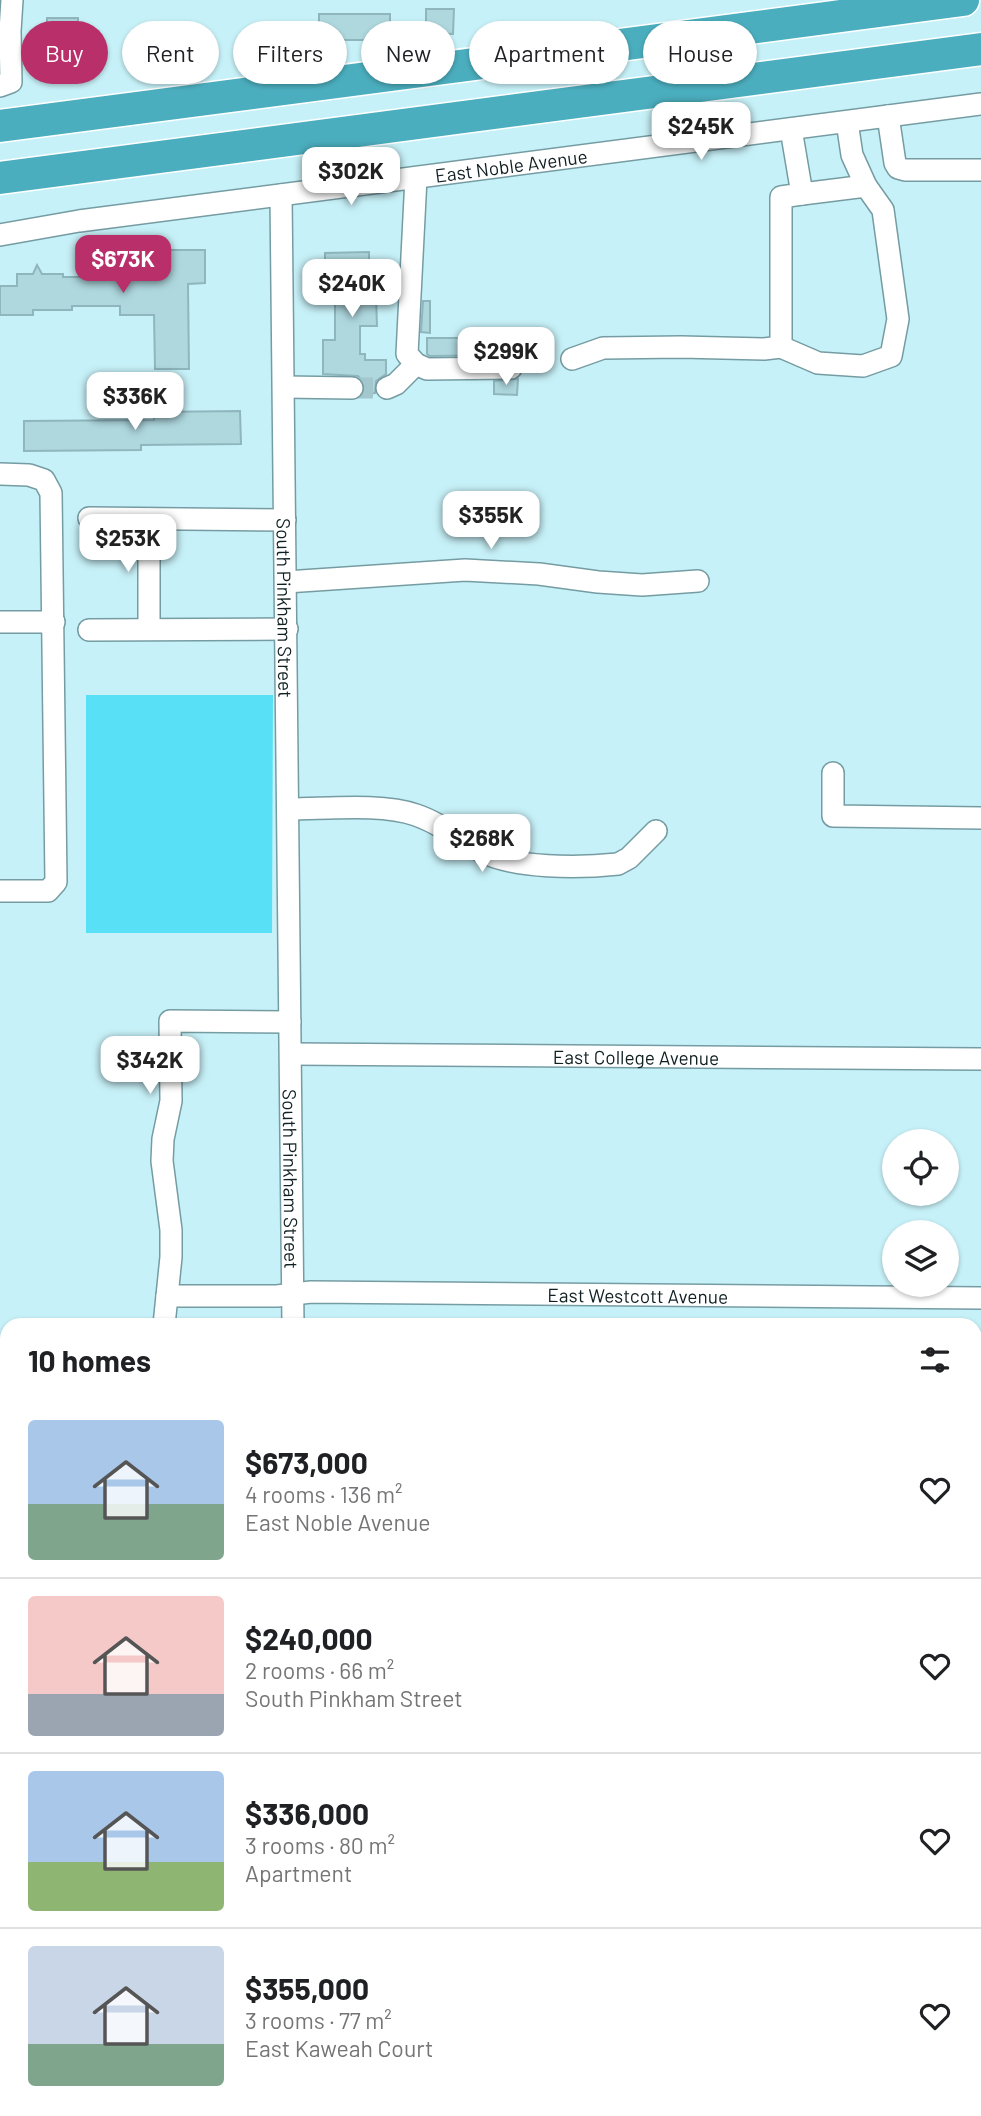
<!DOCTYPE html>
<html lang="en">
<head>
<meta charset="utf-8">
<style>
	:root { --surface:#fff; --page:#f2f2f2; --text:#202124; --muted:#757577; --line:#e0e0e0; --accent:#b92f6a }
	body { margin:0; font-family:Barlow,sans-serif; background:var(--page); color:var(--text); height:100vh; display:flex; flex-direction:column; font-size:26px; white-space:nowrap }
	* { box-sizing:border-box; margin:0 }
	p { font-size:23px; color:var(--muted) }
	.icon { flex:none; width:38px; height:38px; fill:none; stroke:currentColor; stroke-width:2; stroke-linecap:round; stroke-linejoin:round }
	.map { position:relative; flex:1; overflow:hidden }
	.details { position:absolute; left:0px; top:1318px; width:982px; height:800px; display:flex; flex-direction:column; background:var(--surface); border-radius:21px 21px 0 0; box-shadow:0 2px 5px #0004 }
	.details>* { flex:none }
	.top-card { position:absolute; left:21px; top:21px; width:940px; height:63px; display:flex; gap:14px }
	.buttons { position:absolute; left:882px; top:1129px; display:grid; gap:14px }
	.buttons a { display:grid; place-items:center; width:77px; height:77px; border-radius:50%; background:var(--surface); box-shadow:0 2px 5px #0004; font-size:35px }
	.price { position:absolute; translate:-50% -60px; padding:0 16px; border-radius:14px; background:#fff; color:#222; font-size:23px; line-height:46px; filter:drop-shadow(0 2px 4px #0008) }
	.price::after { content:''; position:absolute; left:50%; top:42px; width:21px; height:16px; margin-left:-10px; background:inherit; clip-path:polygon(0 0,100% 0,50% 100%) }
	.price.active { background:var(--accent); color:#fff }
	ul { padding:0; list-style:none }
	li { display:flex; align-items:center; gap:21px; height:175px; padding:0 28px }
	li+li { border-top:2px solid var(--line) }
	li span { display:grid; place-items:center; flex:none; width:196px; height:140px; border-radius:7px; color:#555 }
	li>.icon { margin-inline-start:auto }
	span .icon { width:84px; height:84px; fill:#fffc; stroke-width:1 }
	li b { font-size:30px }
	h2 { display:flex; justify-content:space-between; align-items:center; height:84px; padding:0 28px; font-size:30px }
	.chip { padding:0 24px; border-radius:32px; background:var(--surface); box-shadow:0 2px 5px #0004; font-size:24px; line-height:63px }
	.chip.active { background:var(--accent); color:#fff }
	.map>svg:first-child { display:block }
	.green { fill:#58e1f6 }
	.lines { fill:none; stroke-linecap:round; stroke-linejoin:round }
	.stream { stroke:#02c1d7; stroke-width:4.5 }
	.building { fill:#aed7de; stroke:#8fb6bd; stroke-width:2 }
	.minor-tunnel { stroke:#a2c7cd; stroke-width:21; stroke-dasharray:21 10; stroke-linecap:butt }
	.minor-casing { stroke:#759ca2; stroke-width:24 }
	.highway-casing { stroke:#fff; stroke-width:35 }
	.minor { stroke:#fff; stroke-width:21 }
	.highway { stroke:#4baebe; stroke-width:32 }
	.labels { text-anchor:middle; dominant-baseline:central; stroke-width:7; stroke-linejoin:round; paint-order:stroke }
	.street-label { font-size:19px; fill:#101f22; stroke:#fff }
</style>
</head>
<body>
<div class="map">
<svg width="981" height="2116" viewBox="0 0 981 2116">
	<rect width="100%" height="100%" fill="#c7f1f8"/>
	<g class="green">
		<path d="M 86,695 L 273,695 L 272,933 L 86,933 Z"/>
		<rect x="975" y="1432" width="6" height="82"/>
		<path d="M 981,1527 L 981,1702 L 975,1701 L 975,1553 L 980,1548 Z"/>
	</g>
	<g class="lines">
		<path class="stream" d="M 975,1414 L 981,1415"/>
	</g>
	<g class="building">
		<path d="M 426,9 L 454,9 L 453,34 L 426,33 Z"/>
		<rect x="319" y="14" width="71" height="26"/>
		<path d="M 47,18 L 78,18 L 78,62 L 47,61 Z"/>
		<path d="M 148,250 L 205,250 L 205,283 L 188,284 L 189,369 L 155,369 L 154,315 L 120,315 L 120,306 L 72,306 L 72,310 L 33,310 L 33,315 L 0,315 L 0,286 L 17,286 L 17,274 L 33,274 L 37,265 L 42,274 L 63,274 L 63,277 L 88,277 L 88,264 L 109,261 L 109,259 L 127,259 L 127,254 L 148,255 Z"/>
		<path d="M 369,252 L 369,296 L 376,296 L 377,326 L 360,326 L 360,354 L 365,354 L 365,360 L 386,360 L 386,374 L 376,381 L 375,393 L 364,394 L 364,382 L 358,376 L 323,374 L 323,340 L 335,340 L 335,277 L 325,277 L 325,253 Z"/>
		<path d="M 423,301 L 430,301 L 430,333 L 421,332 Z"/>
		<path d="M 427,338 L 503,338 L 503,355 L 430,356 L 427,354 Z"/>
		<path d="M 518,379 L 517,395 L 494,394 L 494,381 Z"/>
		<path d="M 240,411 L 241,444 L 141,445 L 141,450 L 24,451 L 24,421 L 154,420 L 154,412 Z"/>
	</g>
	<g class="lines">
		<path class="minor-tunnel" d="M 352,388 L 387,388"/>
		<g class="minor-casing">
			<g id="minor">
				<path d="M 0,86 L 11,82 L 10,31 L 12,0"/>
				<path d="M 888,116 L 895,163 L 898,168 L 905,170 L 981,170"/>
				<path d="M 416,178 L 407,354 L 416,364 L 427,369 L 511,368"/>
				<path d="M 802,194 L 866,186"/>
				<path id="s1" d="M 281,195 L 293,1325"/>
				<path id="s2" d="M 0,235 L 79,221 L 981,104"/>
				<path d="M 781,347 L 818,363 L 863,366 L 891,356 L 898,319 L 883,210 L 866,186 L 852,155 L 847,122"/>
				<path d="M 572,359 L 603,348 L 681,347 L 764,349 L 781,347 L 781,197 L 802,194 L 791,129"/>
				<path d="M 284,387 L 352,388"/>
				<path d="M 387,388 L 396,384 L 416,364"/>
				<path d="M 0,474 L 29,475 L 44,480 L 51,493 L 56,882 L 48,891 L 0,891"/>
				<path d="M 89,518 L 285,520"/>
				<path d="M 149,519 L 149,628"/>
				<path d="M 286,582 L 465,570 L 539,574 L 598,582 L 642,585 L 698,581"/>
				<path d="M 0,622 L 54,622"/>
				<path d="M 89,630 L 287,629"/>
				<path d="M 833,773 L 833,816 L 981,818"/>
				<path d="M 289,809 C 326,809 382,803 416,815 C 440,823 459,839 481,851 C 514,869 580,868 618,864 L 629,858 L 656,831"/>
				<path id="s3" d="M 291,1054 L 981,1059"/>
				<path id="s4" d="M 167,1296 L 277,1296 L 311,1292 L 981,1298"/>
				<path d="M 164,1325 L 171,1257 L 171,1230 L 162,1161 L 163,1139 L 171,1101 L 170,1021 L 290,1022"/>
				<path d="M 0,1885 L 7,1886"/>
				<path d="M 975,1900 L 981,1900"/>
				<path d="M 750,2110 L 790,2114 L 882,2116"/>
				<path d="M 290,2116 L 290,2110"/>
				<path d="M 716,2116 L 718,2110"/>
				<path d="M 932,2116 L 932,2110"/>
			</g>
		</g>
		<g class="highway-casing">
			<g id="highway">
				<path d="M 0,126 L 963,0"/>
				<path d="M 0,178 L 981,49"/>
			</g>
		</g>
		<use href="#minor" class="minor"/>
		<use href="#highway" class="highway"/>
	</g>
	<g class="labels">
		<g class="street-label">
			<text stroke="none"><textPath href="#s2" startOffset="516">East Noble Avenue</textPath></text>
			<text stroke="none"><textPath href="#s1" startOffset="413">South Pinkham Street</textPath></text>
			<text stroke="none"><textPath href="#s3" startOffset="345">East College Avenue</textPath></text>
			<text stroke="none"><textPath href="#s1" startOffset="984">South Pinkham Street</textPath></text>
			<text stroke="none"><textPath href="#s4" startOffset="471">East Westcott Avenue</textPath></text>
		</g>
	</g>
</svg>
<div class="buttons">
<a><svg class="icon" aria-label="locate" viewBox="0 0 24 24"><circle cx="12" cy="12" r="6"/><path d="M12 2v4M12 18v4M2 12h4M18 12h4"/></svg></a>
<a><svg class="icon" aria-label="layers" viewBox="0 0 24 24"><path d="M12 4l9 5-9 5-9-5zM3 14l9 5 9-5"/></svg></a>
</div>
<b class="price" style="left:701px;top:162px">$245K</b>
<b class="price" style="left:351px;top:207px">$302K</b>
<b class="price active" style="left:123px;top:295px">$673K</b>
<b class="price" style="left:352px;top:319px">$240K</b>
<b class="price" style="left:506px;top:387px">$299K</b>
<b class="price" style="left:135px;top:432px">$336K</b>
<b class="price" style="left:491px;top:551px">$355K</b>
<b class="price" style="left:128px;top:574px">$253K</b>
<b class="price" style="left:482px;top:874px">$268K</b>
<b class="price" style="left:150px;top:1096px">$342K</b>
<div class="top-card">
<a class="chip active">Buy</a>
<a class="chip">Rent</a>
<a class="chip">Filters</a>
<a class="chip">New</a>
<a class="chip">Apartment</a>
<a class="chip">House</a>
</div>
<section class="details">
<h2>10 homes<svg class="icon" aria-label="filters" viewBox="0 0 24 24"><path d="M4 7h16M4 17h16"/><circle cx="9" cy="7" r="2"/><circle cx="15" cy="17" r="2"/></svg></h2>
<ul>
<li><span style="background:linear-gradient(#a9c7e8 60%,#7fa58c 0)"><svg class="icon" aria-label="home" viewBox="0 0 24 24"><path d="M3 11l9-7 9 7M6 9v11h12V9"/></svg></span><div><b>$673,000</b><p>4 rooms · 136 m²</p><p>East Noble Avenue</p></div><svg class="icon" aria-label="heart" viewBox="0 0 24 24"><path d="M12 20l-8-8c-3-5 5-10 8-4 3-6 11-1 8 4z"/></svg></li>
<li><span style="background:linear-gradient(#f6c9c9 70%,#9aa5b1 0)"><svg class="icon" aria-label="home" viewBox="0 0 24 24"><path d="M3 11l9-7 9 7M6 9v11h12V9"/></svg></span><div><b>$240,000</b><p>2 rooms · 66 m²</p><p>South Pinkham Street</p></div><svg class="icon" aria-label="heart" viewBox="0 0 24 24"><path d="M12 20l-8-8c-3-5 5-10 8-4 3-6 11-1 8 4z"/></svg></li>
<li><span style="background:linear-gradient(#a9c7e8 65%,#8fb573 0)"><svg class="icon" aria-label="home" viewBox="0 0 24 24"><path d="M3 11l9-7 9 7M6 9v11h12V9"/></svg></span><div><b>$336,000</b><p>3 rooms · 80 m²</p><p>Apartment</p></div><svg class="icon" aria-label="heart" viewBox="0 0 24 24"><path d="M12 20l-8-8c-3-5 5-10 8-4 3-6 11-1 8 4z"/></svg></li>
<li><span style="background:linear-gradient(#c9d6e8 70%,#7fa58c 0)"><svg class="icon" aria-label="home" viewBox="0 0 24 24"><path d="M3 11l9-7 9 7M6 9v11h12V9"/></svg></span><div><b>$355,000</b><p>3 rooms · 77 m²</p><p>East Kaweah Court</p></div><svg class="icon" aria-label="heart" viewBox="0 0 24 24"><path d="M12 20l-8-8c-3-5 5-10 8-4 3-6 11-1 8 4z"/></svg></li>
</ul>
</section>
</div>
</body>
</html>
